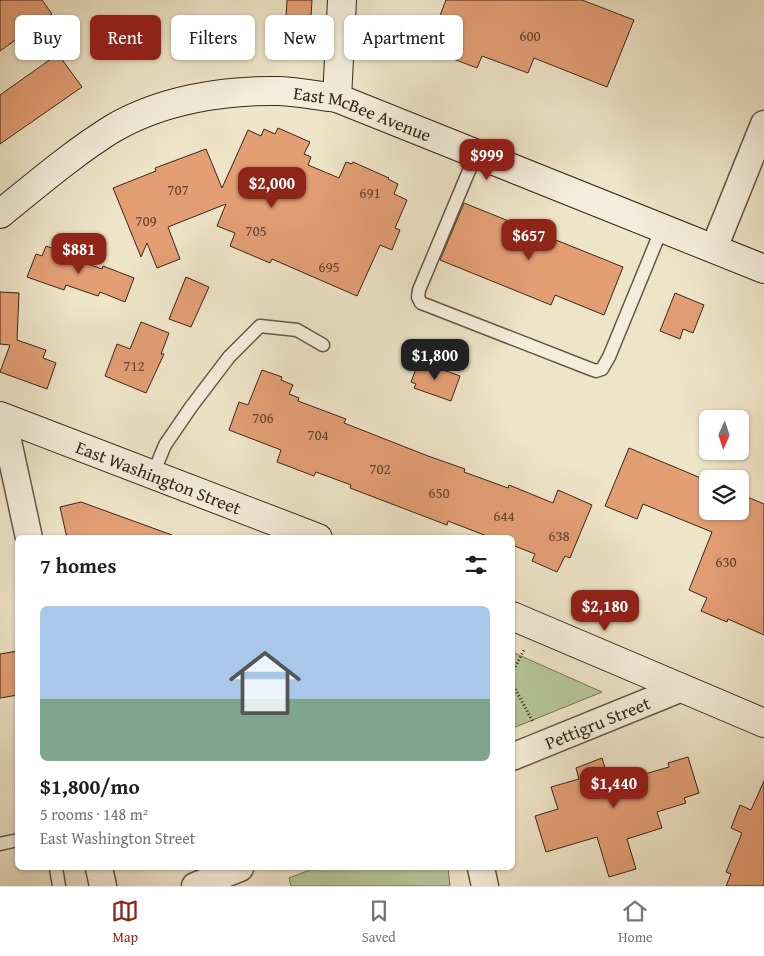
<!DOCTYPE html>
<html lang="en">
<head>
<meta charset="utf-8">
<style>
	:root { --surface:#fff; --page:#f6f6f6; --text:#202124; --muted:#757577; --line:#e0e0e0; --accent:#8f2418 }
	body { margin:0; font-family:"Gentium Book Plus",serif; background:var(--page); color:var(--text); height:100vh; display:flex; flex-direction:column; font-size:19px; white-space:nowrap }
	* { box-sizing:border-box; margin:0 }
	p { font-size:16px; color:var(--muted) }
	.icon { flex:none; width:28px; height:28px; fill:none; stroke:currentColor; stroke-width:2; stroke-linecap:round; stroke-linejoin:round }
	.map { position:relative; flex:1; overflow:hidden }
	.sheet { position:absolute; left:15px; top:535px; width:500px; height:335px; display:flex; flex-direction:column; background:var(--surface); border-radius:8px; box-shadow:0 1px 4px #0004 }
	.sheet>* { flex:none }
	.hud { position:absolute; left:15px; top:15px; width:500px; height:45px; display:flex; gap:10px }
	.needle { width:32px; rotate:183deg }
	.buttons { position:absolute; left:699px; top:410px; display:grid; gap:10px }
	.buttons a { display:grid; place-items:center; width:50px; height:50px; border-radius:8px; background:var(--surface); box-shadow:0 1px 4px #0004; font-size:25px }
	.price { position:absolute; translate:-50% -42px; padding:0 11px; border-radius:10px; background:var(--accent); color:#fff; font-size:16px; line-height:32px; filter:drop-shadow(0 1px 2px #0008) }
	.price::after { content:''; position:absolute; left:50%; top:30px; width:15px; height:11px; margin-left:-8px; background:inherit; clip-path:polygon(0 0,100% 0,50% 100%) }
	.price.selected { background:#222; color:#fff }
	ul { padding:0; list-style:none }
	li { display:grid; align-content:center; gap:10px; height:265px; padding:0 25px }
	li span { display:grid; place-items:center; height:155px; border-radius:8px; color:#555 }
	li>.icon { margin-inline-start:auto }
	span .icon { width:90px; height:90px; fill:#fffc; stroke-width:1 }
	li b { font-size:21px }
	h2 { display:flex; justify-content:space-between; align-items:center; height:60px; padding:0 25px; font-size:21px }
	.pill { padding:0 18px; border-radius:8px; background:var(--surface); box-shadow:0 1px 4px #0004; font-size:18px; line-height:45px }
	.pill.selected { background:var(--accent); color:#fff }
	.dock { display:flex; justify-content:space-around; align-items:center; height:70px; border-top:1px solid var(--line); background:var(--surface); font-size:14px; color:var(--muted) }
	.dock a { display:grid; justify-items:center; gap:2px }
	.dock .selected { color:var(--accent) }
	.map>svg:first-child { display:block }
	.green { fill:#b6c597; stroke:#777659 }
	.building { fill:#e39e74; stroke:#38261b }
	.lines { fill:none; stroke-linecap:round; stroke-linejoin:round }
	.lane-casing { stroke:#665646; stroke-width:15 }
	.street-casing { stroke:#665646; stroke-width:29 }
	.secondary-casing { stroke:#38261b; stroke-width:30 }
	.path { stroke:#38261b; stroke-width:3; stroke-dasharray:1 2.5; stroke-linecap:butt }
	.lane { stroke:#f4eddb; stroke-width:12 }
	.street { stroke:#f4eddb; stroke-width:26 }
	.secondary { stroke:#f4eddb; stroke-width:28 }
	.labels { text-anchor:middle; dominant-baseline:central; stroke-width:4; stroke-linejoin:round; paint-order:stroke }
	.number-label { font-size:15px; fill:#634431 }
	.street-label { font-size:18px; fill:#38261b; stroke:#f4eddb }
</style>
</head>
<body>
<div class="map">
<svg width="764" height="886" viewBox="0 0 764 886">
	<rect width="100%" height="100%" fill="#eee4c7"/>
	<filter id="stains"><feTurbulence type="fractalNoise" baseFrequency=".004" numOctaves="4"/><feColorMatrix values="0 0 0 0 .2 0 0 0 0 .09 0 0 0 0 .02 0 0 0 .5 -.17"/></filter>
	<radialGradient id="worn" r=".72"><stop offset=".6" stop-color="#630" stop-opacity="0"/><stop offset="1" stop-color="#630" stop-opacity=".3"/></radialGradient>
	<g class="green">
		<path d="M 513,652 L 521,656 L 602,692 L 513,728 Z"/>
		<path d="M 315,868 L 448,868 L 450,886 L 291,886 L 289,878 Z"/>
	</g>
	<g class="building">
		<path d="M 0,0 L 42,0 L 52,14 L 0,51 Z"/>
		<path d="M 287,0 L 312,0 L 310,33 L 285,32 Z"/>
		<path d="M 446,0 L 582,0 L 634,20 L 607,87 L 534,58 L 528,73 L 482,56 L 477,68 L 427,49 Z"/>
		<path d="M 58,54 L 82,87 L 0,144 L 0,95 Z"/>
		<path d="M 278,128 L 310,142 L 304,154 L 311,157 L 308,165 L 339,178 L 346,162 L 352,164 L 353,162 L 389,178 L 388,179 L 398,184 L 394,194 L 407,200 L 395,228 L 400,230 L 392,250 L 380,245 L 357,296 L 272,259 L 270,263 L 230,246 L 235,233 L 217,226 L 226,204 L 168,227 L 180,259 L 157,268 L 147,243 L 141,257 L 113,188 L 156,171 L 155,168 L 206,149 L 222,188 L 248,130 L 261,136 L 264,129 L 275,134 Z"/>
		<path d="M 464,203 L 623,267 L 604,315 L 555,295 L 551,305 L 440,260 Z"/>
		<path d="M 46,246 L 69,254 L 68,257 L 102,269 L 103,266 L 134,278 L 125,302 L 100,292 L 98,296 L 66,285 L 64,290 L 27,277 L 36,254 L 42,256 Z"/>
		<path d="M 186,277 L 209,287 L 191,327 L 169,319 Z"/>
		<path d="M 0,292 L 19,293 L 17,340 L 46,350 L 43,358 L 56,363 L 47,389 L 0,372 L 10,345 L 0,344 Z"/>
		<path d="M 675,293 L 704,305 L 693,333 L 683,329 L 680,339 L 660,331 Z"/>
		<path d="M 141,322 L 169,333 L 161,354 L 164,354 L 146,393 L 105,376 L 117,344 L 130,349 Z"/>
		<path d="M 419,361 L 460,376 L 451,401 L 414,388 L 416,384 L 411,382 Z"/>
		<path d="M 262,370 L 282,377 L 281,380 L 293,385 L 289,394 L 299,398 L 298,401 L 346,419 L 344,423 L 428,456 L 465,469 L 464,472 L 508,488 L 509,485 L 553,503 L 558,490 L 592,505 L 570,558 L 565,556 L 557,572 L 532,561 L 535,554 L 512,545 L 512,538 L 492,538 L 448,521 L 447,525 L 350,488 L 351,485 L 316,472 L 314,476 L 277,462 L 281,450 L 229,430 L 239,402 L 248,405 Z"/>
		<path d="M 629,448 L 708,481 L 708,511 L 740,511 L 740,494 L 764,504 L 764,635 L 728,619 L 727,622 L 701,611 L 707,598 L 689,590 L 712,532 L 643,504 L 637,519 L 605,506 Z"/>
		<path d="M 81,502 L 172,535 L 172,538 L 67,538 L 60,507 Z"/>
		<path d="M 18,651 L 18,695 L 0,698 L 0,654 Z"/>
		<path d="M 688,757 L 699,793 L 684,798 L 686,803 L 657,812 L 662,828 L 627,839 L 636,869 L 609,877 L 597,837 L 546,852 L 535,816 L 558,809 L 551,787 L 579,779 L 576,768 L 602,758 L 610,784 L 669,767 L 668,763 Z"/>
		<path d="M 764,781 L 764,886 L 726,886 L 731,874 L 726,872 L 742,833 L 731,828 L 740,805 L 751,810 Z"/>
	</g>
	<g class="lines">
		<g class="lane-casing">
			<g id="lane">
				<path d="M 476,154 L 419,290 L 418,297 L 421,303 L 429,306 L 588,368 L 596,371 L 602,369 L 609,357 L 662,228"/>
				<path d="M 153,474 L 165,445 L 191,407 L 229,357 L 260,326 L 297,330 L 323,345"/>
				<path d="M 0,844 L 18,840"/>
				<path d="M 56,868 L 59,886"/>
			</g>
		</g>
		<g class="street-casing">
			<g id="street">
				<path d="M 714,248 L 764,124"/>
				<path d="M 3,418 L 29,538"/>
				<path id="s1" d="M 512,757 L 682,688"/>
				<path d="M 99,868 L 103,886"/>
				<path d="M 481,868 L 485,886"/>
				<path d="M 195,886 L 240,868"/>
			</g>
		</g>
		<g class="secondary-casing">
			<g id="secondary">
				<path d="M 337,98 L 342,0"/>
				<path id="s2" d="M 0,214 C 36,185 72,154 112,129 C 161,100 223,90 280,91 C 299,92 318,96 337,98 L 764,269"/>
				<path id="s3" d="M 0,416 L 318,538"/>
				<path d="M 512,616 L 764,723"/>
			</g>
		</g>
		<g class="path">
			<path d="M 512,673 L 524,650"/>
			<path d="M 512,683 L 533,722"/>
		</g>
		<use href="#lane" class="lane"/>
		<use href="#street" class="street"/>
		<use href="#secondary" class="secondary"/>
	</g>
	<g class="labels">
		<g class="number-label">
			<text x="530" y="35">600</text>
			<text x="178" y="189">707</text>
			<text x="370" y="192">691</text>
			<text x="146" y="220">709</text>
			<text x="256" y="230">705</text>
			<text x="329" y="266">695</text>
			<text x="134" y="365">712</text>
			<text x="263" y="417">706</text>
			<text x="318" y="434">704</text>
			<text x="380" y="468">702</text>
			<text x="439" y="492">650</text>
			<text x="504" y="515">644</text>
			<text x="559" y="535">638</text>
			<text x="726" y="561">630</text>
		</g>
		<g class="street-label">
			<text stroke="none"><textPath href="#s2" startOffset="401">East McBee Avenue</textPath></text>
			<text stroke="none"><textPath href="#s3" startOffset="170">East Washington Street</textPath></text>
			<text stroke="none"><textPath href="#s1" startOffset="92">Pettigru Street</textPath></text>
		</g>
	</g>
	<rect width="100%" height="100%" filter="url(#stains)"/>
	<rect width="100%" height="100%" fill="url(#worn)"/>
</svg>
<div class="buttons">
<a><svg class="needle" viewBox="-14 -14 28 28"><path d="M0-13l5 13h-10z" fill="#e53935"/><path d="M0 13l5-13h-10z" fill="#757577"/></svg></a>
<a><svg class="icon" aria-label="layers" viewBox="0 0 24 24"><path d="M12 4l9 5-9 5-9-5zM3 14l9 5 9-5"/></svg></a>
</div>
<b class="price" style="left:487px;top:181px">$999</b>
<b class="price" style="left:272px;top:209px">$2,000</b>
<b class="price" style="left:529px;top:261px">$657</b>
<b class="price" style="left:79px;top:275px">$881</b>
<b class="price selected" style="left:435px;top:381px">$1,800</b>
<b class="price" style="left:605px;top:632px">$2,180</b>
<b class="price" style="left:614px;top:809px">$1,440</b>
<div class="hud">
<a class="pill">Buy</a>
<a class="pill selected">Rent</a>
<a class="pill">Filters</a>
<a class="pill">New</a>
<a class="pill">Apartment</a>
</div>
<section class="sheet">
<h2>7 homes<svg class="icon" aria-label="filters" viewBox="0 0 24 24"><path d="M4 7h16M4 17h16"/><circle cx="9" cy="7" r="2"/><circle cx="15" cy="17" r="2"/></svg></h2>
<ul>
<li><span style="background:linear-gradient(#a9c7e8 60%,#7fa58c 0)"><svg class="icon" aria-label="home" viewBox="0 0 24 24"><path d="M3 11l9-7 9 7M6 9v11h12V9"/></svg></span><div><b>$1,800/mo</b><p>5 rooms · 148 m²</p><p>East Washington Street</p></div></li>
</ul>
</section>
</div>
<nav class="dock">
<a class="selected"><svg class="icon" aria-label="map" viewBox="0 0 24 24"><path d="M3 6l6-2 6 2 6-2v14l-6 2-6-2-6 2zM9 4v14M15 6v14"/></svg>Map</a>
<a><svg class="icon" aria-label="saved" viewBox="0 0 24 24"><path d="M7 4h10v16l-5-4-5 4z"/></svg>Saved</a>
<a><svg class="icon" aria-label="home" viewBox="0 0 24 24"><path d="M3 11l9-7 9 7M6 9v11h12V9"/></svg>Home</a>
</nav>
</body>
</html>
